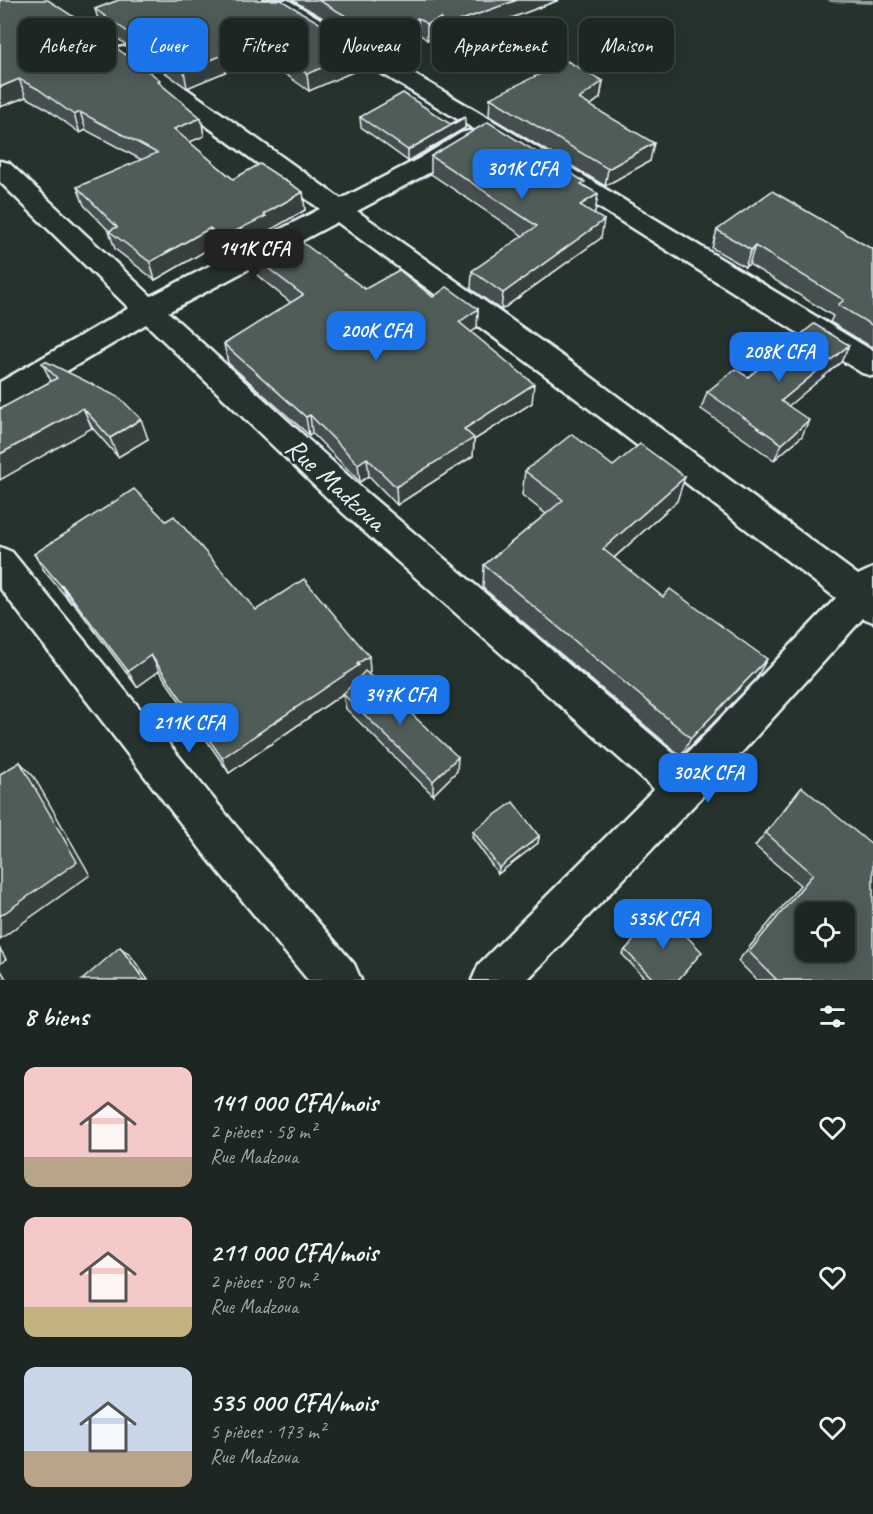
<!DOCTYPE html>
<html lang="fr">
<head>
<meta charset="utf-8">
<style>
	:root { --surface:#1c2622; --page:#252e2a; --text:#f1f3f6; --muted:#a0a5a5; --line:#3a4340; --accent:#1a73e8 }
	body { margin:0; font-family:Caveat,sans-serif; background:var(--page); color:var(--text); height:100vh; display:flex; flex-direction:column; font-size:22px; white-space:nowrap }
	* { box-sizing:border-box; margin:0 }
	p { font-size:20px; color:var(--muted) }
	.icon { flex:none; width:33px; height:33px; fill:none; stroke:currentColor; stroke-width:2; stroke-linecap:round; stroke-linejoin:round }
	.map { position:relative; height:980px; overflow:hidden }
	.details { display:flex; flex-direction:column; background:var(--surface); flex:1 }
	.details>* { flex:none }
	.guide { position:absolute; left:18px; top:18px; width:837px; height:54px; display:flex; gap:12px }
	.fabs { position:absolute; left:795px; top:902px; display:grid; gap:12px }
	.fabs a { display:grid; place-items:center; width:60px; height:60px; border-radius:12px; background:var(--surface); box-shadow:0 3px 15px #0003,0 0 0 2px var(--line); font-size:30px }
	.price { position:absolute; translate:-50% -51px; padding:0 14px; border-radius:12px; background:var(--accent); color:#fff; font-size:20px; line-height:39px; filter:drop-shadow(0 2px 3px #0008) }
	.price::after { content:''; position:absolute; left:50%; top:36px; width:18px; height:14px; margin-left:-9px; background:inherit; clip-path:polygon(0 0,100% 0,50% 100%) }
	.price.current { background:#222; color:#fff }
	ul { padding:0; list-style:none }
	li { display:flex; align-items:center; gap:18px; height:150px; padding:0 24px }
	li span { display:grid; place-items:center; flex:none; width:168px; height:120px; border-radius:12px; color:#555 }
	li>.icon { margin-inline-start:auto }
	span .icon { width:72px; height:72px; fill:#fffc; stroke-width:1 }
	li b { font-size:26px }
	h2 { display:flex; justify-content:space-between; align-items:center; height:72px; padding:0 24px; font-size:26px }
	.pill { padding:0 21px; border-radius:12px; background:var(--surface); box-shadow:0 3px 15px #0003,0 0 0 2px var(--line); font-size:21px; line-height:54px }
	.pill.current { background:var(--accent); color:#fff }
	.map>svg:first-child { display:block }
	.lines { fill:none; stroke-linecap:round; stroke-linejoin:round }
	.stream { fill:#98a3a5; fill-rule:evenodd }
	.minor-casing { stroke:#e8f1f8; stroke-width:5 }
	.minor { fill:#26332d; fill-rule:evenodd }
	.wall { fill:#454f4d; stroke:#e8f1f8; stroke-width:1.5 }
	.shaded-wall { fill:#38403e; stroke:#e8f1f8; stroke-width:1.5 }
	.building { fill:#505c59; stroke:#e8f1f8; stroke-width:1.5; fill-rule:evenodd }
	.labels { text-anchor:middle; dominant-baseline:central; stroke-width:5; stroke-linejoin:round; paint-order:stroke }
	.street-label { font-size:28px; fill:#e8f1f8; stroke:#26332d }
</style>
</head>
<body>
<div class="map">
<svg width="873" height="980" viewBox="0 0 873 980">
	<rect width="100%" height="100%" fill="#26332d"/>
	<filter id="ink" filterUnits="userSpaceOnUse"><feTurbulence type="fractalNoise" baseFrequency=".0167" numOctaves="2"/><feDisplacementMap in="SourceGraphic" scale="12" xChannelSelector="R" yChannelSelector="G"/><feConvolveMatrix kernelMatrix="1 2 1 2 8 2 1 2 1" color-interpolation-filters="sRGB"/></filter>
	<g filter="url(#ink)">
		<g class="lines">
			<path class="stream" d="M 827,0 L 873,0 L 873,4 L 831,2 Z"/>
			<g class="minor-casing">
				<g id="minor">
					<path d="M 264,0 L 288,0 L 495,122 L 873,351 L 873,376 L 862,373 L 479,132 L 267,4 Z"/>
					<path d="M 123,47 L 131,49 L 341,199 L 420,158 L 461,133 L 469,131 L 477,133 L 481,138 L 477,143 L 438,168 L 357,211 L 579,368 L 858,575 L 873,568 L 873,622 L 863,618 L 697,802 L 527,980 L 472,980 L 479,964 L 654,789 L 343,513 L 146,324 L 11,404 L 0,407 L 0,382 L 129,308 L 0,182 L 0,161 L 9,163 L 151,296 L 320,209 L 115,59 L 112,54 L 115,49 ZM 337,222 L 557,384 L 836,598 L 681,760 L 367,493 L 168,312 Z"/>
					<path d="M 0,547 L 12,552 L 239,830 L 354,964 L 361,980 L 308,980 L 209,860 L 0,588 Z"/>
				</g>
			</g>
			<use href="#minor" class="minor"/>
		</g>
		<g class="wall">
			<path d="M 0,0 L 161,85 L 201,118 L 204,136 L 189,142 L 233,179 L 303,192 L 305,210 L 268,231 L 269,234 L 225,256 L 214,246 L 155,280 L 115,249 L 109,231 L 84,205 L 77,187 L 142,160 L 86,130 L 80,133 L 44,107 L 26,97 L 0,107 Z"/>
			<path d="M 119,0 L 357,61 L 354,62 L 355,71 L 309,91 L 261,57 L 187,88 L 100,26 L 95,9 Z"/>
			<path d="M 292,0 L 559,0 L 445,43 L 441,34 L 427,40 L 419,34 L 379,51 Z"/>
			<path d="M 603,81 L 600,98 L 590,106 L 650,161 L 605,186 L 489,116 L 490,98 Z"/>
			<path d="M 360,117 L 450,124 L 465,128 L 408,161 L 361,127 Z"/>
			<path d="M 431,156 L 584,186 L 598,194 L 595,212 L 593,213 L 601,238 L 501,310 L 471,289 L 472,271 L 523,236 L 431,174 Z"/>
			<path d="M 717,230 L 873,249 L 873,348 L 830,322 L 833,316 L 749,264 L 745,267 L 712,248 Z"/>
			<path d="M 247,252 L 365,289 L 433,297 L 478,309 L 477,328 L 471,332 L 532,403 L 474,440 L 473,456 L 397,505 L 369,476 L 360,482 L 312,433 L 309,435 L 228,363 L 224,344 L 291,303 L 251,270 Z"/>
			<path d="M 849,345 L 841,362 L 788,406 L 802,436 L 774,460 L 701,409 L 707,392 L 748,377 Z"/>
			<path d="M 42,363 L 148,439 L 118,457 L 51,381 Z"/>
			<path d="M 613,466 L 677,501 L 614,558 L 663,597 L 767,659 L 755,680 L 681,756 L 483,588 L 484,565 L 546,514 L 522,495 L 525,471 Z"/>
			<path d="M 166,521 L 256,610 L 370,672 L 368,674 L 457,771 L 433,795 L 346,709 L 343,694 L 229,773 L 159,671 L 137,687 L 73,602 L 71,603 L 45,572 L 34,554 Z"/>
			<path d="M 802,787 L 873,980 L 757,980 L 738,961 L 800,885 L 755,846 Z"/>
			<path d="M 473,831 L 539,836 L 538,843 L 498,874 L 472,837 Z"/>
			<path d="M 625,950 L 678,980 L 646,980 L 622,954 Z"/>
		</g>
		<g class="shaded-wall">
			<path d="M 517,0 L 559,0 L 445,43 L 445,26 Z"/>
			<path d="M 418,18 L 419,34 L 379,51 L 379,35 Z"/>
			<path d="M 441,18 L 441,34 L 427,40 L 427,24 Z"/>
			<path d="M 259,40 L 261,57 L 187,88 L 184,71 Z"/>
			<path d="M 356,45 L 357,61 L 354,62 L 355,71 L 309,91 L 307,74 L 345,49 Z"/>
			<path d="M 19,79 L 26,97 L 0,107 L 0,87 Z"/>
			<path d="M 603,81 L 600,98 L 576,116 L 579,99 Z"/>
			<path d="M 80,112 L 86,130 L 80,133 L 74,115 Z"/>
			<path d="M 465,117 L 465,128 L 408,161 L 408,150 Z"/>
			<path d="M 201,118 L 204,136 L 178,147 L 174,129 Z"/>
			<path d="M 654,143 L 650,161 L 605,186 L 608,169 Z"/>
			<path d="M 303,192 L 305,210 L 268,231 L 269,234 L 225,256 L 221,238 Z"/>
			<path d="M 598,194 L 595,212 L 577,223 L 580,205 Z"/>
			<path d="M 604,220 L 601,238 L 501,310 L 503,293 Z"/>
			<path d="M 210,228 L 214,246 L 155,280 L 150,262 Z"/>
			<path d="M 755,246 L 749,264 L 745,267 L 751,250 Z"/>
			<path d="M 478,309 L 477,328 L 459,341 L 459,322 Z"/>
			<path d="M 849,345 L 841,362 L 774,418 L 781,401 Z"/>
			<path d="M 534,384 L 532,403 L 474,440 L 473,456 L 397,505 L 396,487 L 464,429 Z"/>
			<path d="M 83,408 L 92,428 L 0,480 L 0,454 Z"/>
			<path d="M 310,415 L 312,433 L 309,435 L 306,417 Z"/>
			<path d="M 141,419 L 148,439 L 118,457 L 110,438 Z"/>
			<path d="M 809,420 L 802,436 L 774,460 L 782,444 Z"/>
			<path d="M 367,458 L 369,476 L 360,482 L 358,464 Z"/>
			<path d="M 685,477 L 677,501 L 597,573 L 603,549 Z"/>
			<path d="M 62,585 L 73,602 L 71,603 L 61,586 Z"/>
			<path d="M 151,655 L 159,671 L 137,687 L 128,671 Z"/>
			<path d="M 369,656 L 370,672 L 361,679 L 361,681 L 229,773 L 222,758 Z"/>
			<path d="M 767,659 L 755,680 L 681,756 L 691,738 Z"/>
			<path d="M 458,757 L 457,771 L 433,795 L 433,781 Z"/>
			<path d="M 20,762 L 34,777 L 90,875 L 0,939 L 0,916 Z"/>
			<path d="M 539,836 L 538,843 L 498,874 L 499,868 Z"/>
			<path d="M 120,947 L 131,956 L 148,980 L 144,980 Z"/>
			<path d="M 0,949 L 6,959 L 0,964 Z"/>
			<path d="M 0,969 L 7,980 L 0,980 Z"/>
		</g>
		<g class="building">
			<path d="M 0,0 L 48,0 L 74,17 L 160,80 L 157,81 L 201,118 L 174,129 L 233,179 L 260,164 L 303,192 L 264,214 L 266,216 L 221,238 L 210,228 L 150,262 L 109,231 L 117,227 L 77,187 L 157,153 L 80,112 L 74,115 L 38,89 L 19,79 L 0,87 Z"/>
			<path d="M 119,0 L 281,0 L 356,45 L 345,49 L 353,55 L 307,74 L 259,40 L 184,71 L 95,9 Z"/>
			<path d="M 318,0 L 517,0 L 445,26 L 441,18 L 427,24 L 418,18 L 379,35 Z"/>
			<path d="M 567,61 L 603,81 L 579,99 L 654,143 L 608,169 L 490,98 Z"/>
			<path d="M 403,93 L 450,124 L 465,117 L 408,150 L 360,117 Z"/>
			<path d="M 488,122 L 585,182 L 581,184 L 598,194 L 580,205 L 604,220 L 503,293 L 472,271 L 537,226 L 431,156 Z"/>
			<path d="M 772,191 L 872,249 L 873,249 L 873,326 L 838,305 L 844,300 L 755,246 L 751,250 L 717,230 Z"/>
			<path d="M 287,231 L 365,289 L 399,270 L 433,297 L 447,287 L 478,309 L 459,322 L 534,384 L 464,429 L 474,438 L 396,487 L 367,458 L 358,464 L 310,415 L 306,417 L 224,344 L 303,295 L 247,252 Z"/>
			<path d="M 814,324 L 849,345 L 781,401 L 809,420 L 782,444 L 707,392 L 735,369 L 748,377 Z"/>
			<path d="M 45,361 L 120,398 L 141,419 L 110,438 L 83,408 L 0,454 L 0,409 L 57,378 L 42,363 Z"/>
			<path d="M 572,434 L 613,466 L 640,444 L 685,477 L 603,549 L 663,597 L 670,589 L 767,659 L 691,738 L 484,565 L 563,500 L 525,471 Z"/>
			<path d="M 134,489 L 166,521 L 174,516 L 256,610 L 304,579 L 369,656 L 357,664 L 359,665 L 222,758 L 151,655 L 128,671 L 62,585 L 61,586 L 34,554 Z"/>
			<path d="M 365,671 L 458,757 L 433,781 L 343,694 Z"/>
			<path d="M 20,762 L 77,862 L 0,916 L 0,774 Z"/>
			<path d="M 802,787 L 873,846 L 873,980 L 777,980 L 749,952 L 813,874 L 766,833 ZM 806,912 L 844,912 L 844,951 L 806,951 Z"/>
			<path d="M 513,802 L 539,836 L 499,868 L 473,831 Z"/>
			<path d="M 661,910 L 702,952 L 678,980 L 654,980 L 625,950 Z"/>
			<path d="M 120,947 L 144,980 L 82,980 Z"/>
		</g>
	</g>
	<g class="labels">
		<g class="street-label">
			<text transform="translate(336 484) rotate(42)">Rue Madzoua</text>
		</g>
	</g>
</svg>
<div class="fabs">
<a><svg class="icon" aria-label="locate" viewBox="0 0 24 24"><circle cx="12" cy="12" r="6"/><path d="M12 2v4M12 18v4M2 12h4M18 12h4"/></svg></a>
</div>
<b class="price" style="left:522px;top:200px">301K CFA</b>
<b class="price current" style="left:254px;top:280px">141K CFA</b>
<b class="price" style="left:376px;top:362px">200K CFA</b>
<b class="price" style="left:779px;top:383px">208K CFA</b>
<b class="price" style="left:400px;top:726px">347K CFA</b>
<b class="price" style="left:189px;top:754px">211K CFA</b>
<b class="price" style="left:708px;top:804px">302K CFA</b>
<b class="price" style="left:663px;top:950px">535K CFA</b>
<div class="guide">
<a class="pill">Acheter</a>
<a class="pill current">Louer</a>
<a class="pill">Filtres</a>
<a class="pill">Nouveau</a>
<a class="pill">Appartement</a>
<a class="pill">Maison</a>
</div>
</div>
<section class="details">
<h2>8 biens<svg class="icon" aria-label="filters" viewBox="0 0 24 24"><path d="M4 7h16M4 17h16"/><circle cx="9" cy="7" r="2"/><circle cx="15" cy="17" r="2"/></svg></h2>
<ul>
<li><span style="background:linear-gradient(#f6c9c9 75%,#b9a48a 0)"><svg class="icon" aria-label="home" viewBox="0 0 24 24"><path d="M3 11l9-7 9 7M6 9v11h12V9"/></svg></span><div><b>141 000 CFA/mois</b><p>2 pièces · 58 m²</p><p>Rue Madzoua</p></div><svg class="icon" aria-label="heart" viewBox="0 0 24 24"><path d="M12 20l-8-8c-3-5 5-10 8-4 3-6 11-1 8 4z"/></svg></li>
<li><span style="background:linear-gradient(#f6c9c9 75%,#c2b280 0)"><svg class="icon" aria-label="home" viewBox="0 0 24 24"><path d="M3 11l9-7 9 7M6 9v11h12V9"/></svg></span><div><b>211 000 CFA/mois</b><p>2 pièces · 80 m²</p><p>Rue Madzoua</p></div><svg class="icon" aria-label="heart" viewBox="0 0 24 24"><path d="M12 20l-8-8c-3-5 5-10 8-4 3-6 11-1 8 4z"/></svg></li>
<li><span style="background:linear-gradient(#c9d6e8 70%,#b9a48a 0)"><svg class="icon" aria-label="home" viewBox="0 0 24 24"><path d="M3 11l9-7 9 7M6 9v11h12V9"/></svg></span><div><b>535 000 CFA/mois</b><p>5 pièces · 173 m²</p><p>Rue Madzoua</p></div><svg class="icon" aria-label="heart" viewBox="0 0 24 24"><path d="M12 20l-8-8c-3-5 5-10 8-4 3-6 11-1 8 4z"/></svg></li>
</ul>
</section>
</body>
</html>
